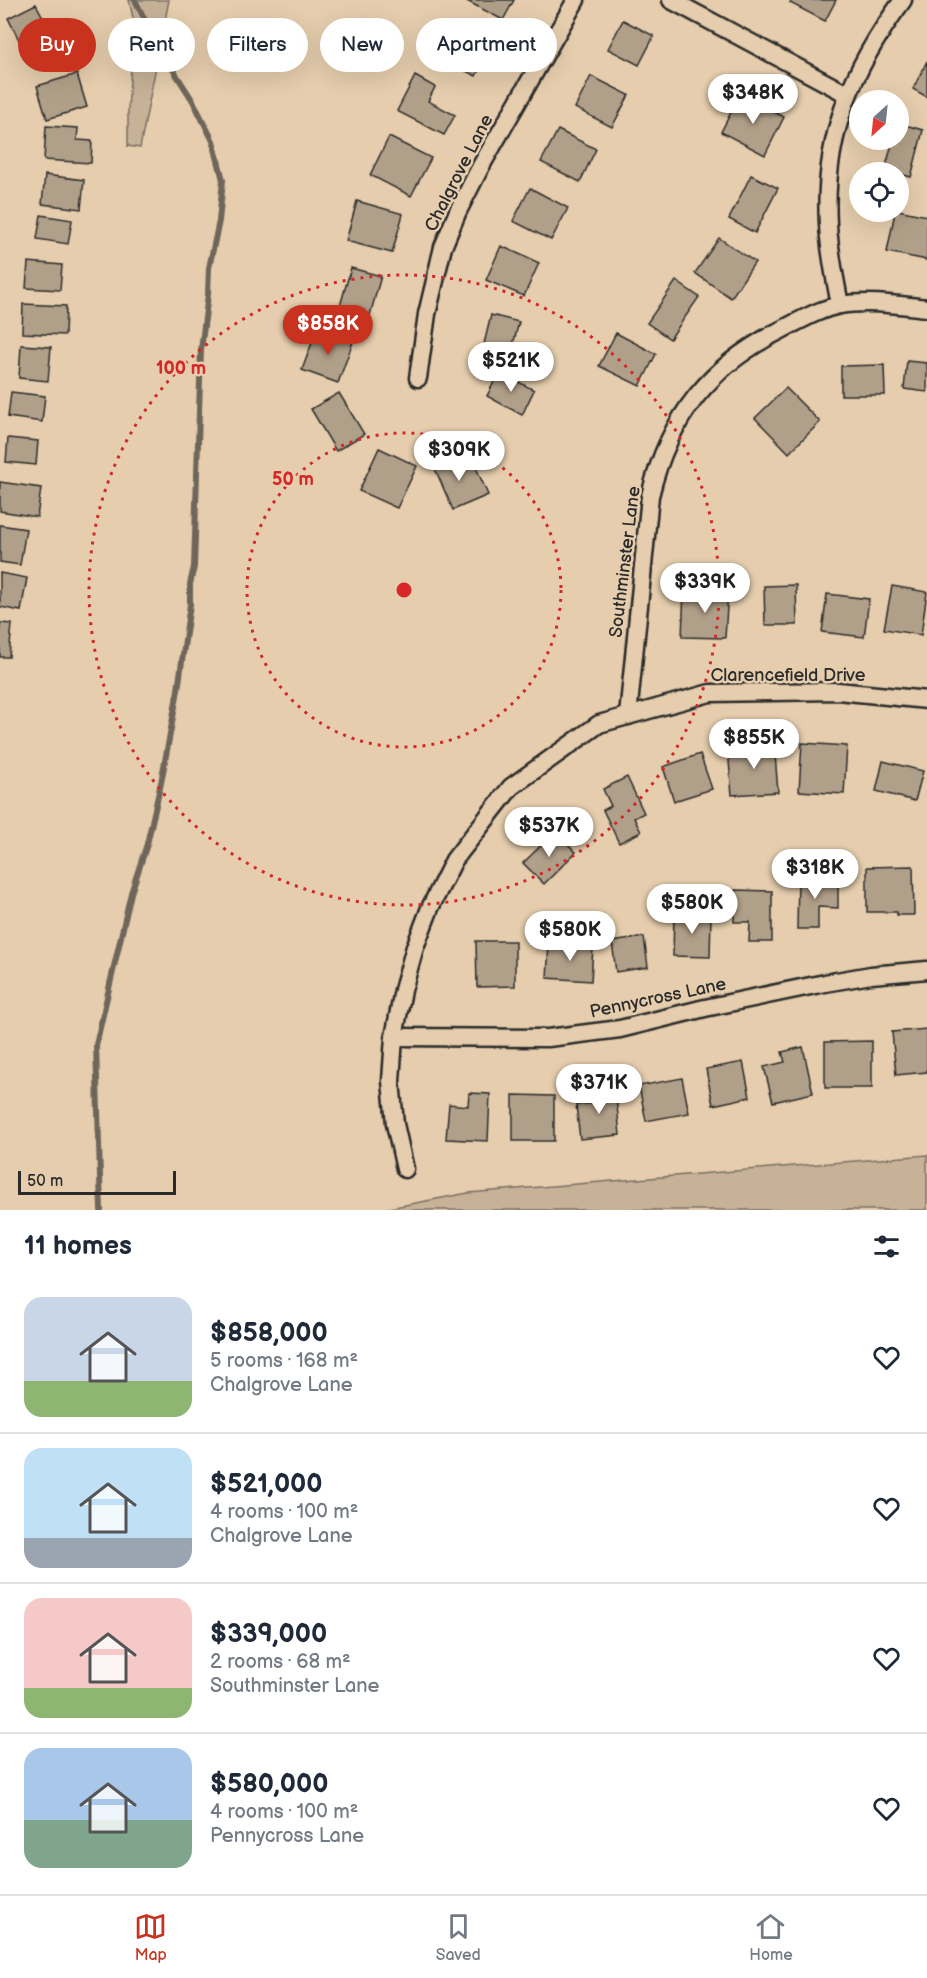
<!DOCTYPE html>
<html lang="en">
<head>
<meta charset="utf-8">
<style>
	:root { --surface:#fff; --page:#f2f2f3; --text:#1f2937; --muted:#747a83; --line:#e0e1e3; --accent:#c8321e }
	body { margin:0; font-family:"Balsamiq Sans",sans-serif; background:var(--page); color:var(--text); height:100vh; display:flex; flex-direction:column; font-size:22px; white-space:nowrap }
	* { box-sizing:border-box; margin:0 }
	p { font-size:20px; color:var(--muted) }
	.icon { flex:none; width:33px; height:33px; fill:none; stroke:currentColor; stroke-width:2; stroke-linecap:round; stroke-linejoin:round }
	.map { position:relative; height:1210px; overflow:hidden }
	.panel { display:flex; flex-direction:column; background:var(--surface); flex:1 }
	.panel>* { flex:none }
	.guide { position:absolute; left:18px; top:18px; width:600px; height:54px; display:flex; gap:12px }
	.needle { width:39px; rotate:207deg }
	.tools { position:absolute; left:849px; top:90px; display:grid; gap:12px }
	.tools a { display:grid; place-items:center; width:60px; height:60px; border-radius:50%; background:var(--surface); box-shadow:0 6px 24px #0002; font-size:30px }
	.scale { position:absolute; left:18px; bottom:15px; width:158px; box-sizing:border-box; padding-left:6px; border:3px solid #2b2b2b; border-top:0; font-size:16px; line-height:21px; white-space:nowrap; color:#2b2b2b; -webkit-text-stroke:4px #e5cdad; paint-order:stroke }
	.price { position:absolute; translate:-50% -51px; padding:0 14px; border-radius:21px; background:#fff; color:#222; font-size:20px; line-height:39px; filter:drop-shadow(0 2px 3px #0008) }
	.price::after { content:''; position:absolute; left:50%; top:36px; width:18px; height:14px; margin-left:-9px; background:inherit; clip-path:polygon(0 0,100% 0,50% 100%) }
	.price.current { background:var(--accent); color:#fff }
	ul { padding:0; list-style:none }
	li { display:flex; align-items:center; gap:18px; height:150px; padding:0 24px }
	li+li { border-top:2px solid var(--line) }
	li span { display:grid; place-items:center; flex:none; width:168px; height:120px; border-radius:18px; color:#555 }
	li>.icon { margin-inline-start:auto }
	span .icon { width:72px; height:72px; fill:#fffc; stroke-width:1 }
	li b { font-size:26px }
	h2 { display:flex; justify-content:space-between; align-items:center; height:72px; padding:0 24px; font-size:26px }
	.tag { padding:0 21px; border-radius:27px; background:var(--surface); box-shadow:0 6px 24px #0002; font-size:21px; line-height:54px }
	.tag.current { background:var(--accent); color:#fff }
	.tabs { display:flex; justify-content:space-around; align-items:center; height:84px; border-top:2px solid var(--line); background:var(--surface); font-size:16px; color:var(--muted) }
	.tabs a { display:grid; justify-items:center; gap:3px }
	.tabs .current { color:var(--accent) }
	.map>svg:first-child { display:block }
	.green { fill:#c7b298; stroke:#796e62; stroke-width:1.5 }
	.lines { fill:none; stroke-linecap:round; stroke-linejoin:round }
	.stream { stroke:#6e665a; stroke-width:6 }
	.building { fill:#b1a089; stroke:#2b2b2b; stroke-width:1.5 }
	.minor-casing { stroke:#2b2b2b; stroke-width:21 }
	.minor { stroke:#e5cdad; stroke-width:16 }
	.ring { fill:none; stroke:#d62828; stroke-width:3; stroke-dasharray:3 6 }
	.labels { text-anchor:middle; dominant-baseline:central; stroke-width:5; stroke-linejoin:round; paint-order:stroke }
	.street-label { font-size:18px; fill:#2b2b2b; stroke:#e5cdad }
	.centre { fill:#d62828; stroke:#e5cdad; stroke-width:3 }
	.ring-label { font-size:18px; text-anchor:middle; font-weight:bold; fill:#d62828; stroke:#e5cdad; stroke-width:5; stroke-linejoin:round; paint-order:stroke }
</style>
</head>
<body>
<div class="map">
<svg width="927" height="1210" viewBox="0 0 927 1210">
	<rect width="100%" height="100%" fill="#e5cdad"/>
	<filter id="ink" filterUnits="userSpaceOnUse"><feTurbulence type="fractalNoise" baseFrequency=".0167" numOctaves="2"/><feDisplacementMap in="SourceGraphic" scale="12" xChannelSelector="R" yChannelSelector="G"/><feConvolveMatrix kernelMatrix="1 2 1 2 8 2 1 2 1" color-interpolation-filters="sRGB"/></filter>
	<g filter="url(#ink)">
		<g class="green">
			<path d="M 129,0 L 169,0 L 140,148 L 128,146 L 128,109 L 134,22 Z"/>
			<path d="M 927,1155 L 927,1210 L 379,1210 L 468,1193 Z"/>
		</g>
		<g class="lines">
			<path class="stream" d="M 101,1210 L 96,1045 L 131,893 L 147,844 L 161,783 L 178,690 L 190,604 L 190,584 L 194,567 L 201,350 L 208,294 L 209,268 L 219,221 L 223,180 L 213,141 L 193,101 L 158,46 L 135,0"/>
		</g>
		<g class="building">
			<path d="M 465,0 L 514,0 L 503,20 Z"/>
			<path d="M 791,0 L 836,0 L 825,21 L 790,3 Z"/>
			<path d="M 36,4 L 47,25 L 37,30 L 42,40 L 23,48 L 8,18 Z"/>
			<path d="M 623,20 L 654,36 L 639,65 L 608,49 Z"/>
			<path d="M 453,24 L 492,44 L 476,76 L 437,57 Z"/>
			<path d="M 927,61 L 927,97 L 913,89 Z"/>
			<path d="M 77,74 L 87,107 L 47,119 L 37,86 Z"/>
			<path d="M 415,76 L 435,87 L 428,101 L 455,115 L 444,135 L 397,111 Z"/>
			<path d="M 591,76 L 629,95 L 612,127 L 575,108 Z"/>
			<path d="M 740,95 L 784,117 L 765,155 L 721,132 Z"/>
			<path d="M 898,123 L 923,130 L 911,177 L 885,170 L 893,140 L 898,140 Z"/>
			<path d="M 46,126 L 78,128 L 77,140 L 92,141 L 91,163 L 44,160 Z"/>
			<path d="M 558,130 L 596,149 L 580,182 L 541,162 Z"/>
			<path d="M 389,137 L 431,158 L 411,196 L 370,175 Z"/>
			<path d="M 45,175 L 84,180 L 81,209 L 42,204 Z"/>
			<path d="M 751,175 L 778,188 L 755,233 L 729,219 Z"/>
			<path d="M 530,188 L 568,208 L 551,240 L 513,221 Z"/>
			<path d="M 357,201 L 403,214 L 392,253 L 346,241 Z"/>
			<path d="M 898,210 L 927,216 L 927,260 L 887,252 L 895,212 Z"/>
			<path d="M 41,215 L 72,220 L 68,244 L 37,239 Z"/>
			<path d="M 719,238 L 755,262 L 731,298 L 695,273 Z"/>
			<path d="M 501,246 L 539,263 L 524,296 L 486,280 Z"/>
			<path d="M 28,262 L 62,265 L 60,290 L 26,288 Z"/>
			<path d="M 351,268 L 381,276 L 368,322 L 338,313 Z"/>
			<path d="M 676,281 L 699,297 L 670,339 L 647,323 Z"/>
			<path d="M 23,304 L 66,306 L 65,335 L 22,333 Z"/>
			<path d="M 491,315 L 519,322 L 511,352 L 484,344 Z"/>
			<path d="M 317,329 L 353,342 L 338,383 L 302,370 Z"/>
			<path d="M 616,333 L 656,354 L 640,386 L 599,366 Z"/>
			<path d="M 21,345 L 51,347 L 48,381 L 19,378 Z"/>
			<path d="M 907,361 L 927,363 L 927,392 L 904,389 Z"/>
			<path d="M 884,365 L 885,395 L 841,395 L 841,366 Z"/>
			<path d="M 499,372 L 534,390 L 522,415 L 487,396 Z"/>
			<path d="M 786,388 L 820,422 L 789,453 L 755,418 Z"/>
			<path d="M 11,392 L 45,396 L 42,422 L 8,417 Z"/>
			<path d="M 339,393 L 364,434 L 336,451 L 311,409 Z"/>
			<path d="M 8,438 L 38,441 L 36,465 L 6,462 Z"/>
			<path d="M 379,448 L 417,466 L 397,508 L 359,491 Z"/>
			<path d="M 453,453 L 461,471 L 475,465 L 488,495 L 453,510 L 432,462 Z"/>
			<path d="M 0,482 L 41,488 L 37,517 L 0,511 Z"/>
			<path d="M 0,525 L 26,529 L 20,565 L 0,562 Z"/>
			<path d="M 0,573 L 27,578 L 21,611 L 0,607 Z"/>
			<path d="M 796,585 L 797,625 L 765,625 L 764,586 Z"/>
			<path d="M 892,586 L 927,592 L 921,635 L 884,629 Z"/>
			<path d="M 684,589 L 728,591 L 725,638 L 682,637 Z"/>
			<path d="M 827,594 L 869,599 L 864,637 L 822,632 Z"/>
			<path d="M 0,623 L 12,624 L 9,657 L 0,657 Z"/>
			<path d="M 774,742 L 778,792 L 732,795 L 728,750 L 756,748 L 756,744 Z"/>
			<path d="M 802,743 L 847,746 L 844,794 L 799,791 Z"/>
			<path d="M 700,754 L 712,789 L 674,801 L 663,767 Z"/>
			<path d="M 883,761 L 923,771 L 915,801 L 876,791 Z"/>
			<path d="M 627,777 L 644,813 L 634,818 L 641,832 L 619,843 L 603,810 L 611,806 L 603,789 Z"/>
			<path d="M 555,832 L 576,852 L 544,884 L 523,863 Z"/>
			<path d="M 913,866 L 914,915 L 897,915 L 897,912 L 867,912 L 867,867 Z"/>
			<path d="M 798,878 L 838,879 L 838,908 L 818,907 L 818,929 L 797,929 Z"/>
			<path d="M 735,890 L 772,891 L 772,942 L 749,942 L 750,922 L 734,922 Z"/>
			<path d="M 674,913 L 711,914 L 710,957 L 673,956 Z"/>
			<path d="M 644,937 L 648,967 L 616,972 L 612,942 Z"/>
			<path d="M 476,941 L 515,941 L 515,986 L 477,987 Z"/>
			<path d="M 549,943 L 593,947 L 591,981 L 547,978 Z"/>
			<path d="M 927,1029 L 927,1072 L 896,1075 L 892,1032 Z"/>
			<path d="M 872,1041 L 872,1088 L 825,1088 L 825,1042 Z"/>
			<path d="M 803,1047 L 813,1093 L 773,1102 L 764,1067 L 785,1062 L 782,1052 Z"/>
			<path d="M 743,1062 L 750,1097 L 713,1105 L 706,1069 Z"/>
			<path d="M 682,1078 L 689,1113 L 646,1121 L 639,1086 Z"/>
			<path d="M 615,1087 L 620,1135 L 580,1139 L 576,1105 L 594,1103 L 593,1090 Z"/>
			<path d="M 469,1093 L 490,1094 L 488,1141 L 446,1139 L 449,1104 L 468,1106 Z"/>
			<path d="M 513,1095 L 554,1096 L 554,1141 L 513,1141 Z"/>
		</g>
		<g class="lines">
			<g class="minor-casing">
				<g id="minor">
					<path d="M 671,0 L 847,94"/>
					<path d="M 840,305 C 835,278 829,251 828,224 C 823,136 852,69 903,0"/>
					<path d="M 418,378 L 427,314 L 443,247 L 458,211 L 481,166 L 576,0"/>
					<path d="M 628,716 L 650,496 C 669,416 711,364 785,328 C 803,319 820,309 840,305 C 868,300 900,305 927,308"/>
					<path d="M 394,1037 L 548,1038 L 620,1029 L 705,1008 L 825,983 L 871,975 L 927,970"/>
					<path d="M 405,1169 L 395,1124 L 391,1081 L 394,1037 L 403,990 L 415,947 L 430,908 L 454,860 L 511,787 L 599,724 L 710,693 L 838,691 L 927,700"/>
				</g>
			</g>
			<use href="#minor" class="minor"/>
		</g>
	</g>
	<g class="ring">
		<circle cx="404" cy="590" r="157"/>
		<circle cx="404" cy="590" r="315"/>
	</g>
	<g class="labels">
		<g class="street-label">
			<text transform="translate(459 173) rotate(-63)">Chalgrove Lane</text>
			<text transform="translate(625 562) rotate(-83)">Southminster Lane</text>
			<text x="788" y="675">Clarencefield Drive</text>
			<text transform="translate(658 998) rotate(-12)">Pennycross Lane</text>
		</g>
	</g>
	<circle cx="404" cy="590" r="9" class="centre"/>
	<g class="ring-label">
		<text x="181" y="374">100 m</text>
		<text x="293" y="485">50 m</text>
	</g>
</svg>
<div class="tools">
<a><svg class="needle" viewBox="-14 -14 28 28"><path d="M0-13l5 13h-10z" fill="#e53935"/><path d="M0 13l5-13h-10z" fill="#747a83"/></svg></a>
<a><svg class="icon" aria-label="locate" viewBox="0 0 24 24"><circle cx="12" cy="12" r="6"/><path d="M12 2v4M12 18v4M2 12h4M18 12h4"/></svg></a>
</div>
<div class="scale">50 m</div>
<b class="price" style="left:753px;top:125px">$348K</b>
<b class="price current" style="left:328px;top:356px">$858K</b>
<b class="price" style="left:511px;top:393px">$521K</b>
<b class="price" style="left:459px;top:482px">$309K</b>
<b class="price" style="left:705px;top:614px">$339K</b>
<b class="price" style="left:754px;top:770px">$855K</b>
<b class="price" style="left:549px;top:858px">$537K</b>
<b class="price" style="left:815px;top:900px">$318K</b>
<b class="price" style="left:692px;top:935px">$580K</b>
<b class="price" style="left:570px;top:962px">$580K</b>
<b class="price" style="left:599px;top:1115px">$371K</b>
<div class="guide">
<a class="tag current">Buy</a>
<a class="tag">Rent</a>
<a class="tag">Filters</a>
<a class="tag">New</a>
<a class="tag">Apartment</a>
</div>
</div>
<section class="panel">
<h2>11 homes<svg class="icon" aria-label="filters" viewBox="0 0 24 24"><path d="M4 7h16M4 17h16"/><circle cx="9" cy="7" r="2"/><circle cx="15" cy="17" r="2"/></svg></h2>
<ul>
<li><span style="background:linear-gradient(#c9d6e8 70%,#8fb573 0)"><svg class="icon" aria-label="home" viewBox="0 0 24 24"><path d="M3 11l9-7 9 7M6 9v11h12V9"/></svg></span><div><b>$858,000</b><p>5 rooms · 168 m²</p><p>Chalgrove Lane</p></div><svg class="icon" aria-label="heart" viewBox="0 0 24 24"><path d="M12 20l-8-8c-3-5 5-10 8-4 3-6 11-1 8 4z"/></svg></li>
<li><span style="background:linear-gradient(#bfe0f5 75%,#9aa5b1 0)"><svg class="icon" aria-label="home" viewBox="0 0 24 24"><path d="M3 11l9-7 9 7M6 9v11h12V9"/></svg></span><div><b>$521,000</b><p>4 rooms · 100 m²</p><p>Chalgrove Lane</p></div><svg class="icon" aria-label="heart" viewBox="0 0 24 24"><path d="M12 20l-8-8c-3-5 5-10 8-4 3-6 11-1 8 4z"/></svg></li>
<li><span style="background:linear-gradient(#f6c9c9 75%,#8fb573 0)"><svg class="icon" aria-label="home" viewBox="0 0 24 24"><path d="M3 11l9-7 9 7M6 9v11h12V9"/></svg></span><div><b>$339,000</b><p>2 rooms · 68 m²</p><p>Southminster Lane</p></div><svg class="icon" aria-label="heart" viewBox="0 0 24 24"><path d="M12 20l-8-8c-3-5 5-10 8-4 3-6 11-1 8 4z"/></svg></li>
<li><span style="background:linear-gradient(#a9c7e8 60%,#7fa58c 0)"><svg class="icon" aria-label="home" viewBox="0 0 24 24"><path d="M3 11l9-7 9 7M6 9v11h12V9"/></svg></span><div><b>$580,000</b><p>4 rooms · 100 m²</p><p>Pennycross Lane</p></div><svg class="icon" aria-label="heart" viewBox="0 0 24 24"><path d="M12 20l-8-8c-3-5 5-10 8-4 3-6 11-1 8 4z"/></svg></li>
</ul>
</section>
<nav class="tabs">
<a class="current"><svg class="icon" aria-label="map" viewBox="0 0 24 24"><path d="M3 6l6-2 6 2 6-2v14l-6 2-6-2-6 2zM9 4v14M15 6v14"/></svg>Map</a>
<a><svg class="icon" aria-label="saved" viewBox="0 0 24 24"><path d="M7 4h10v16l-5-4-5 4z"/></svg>Saved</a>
<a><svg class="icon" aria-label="home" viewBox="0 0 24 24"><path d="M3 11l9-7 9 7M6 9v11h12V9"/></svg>Home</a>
</nav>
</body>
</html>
